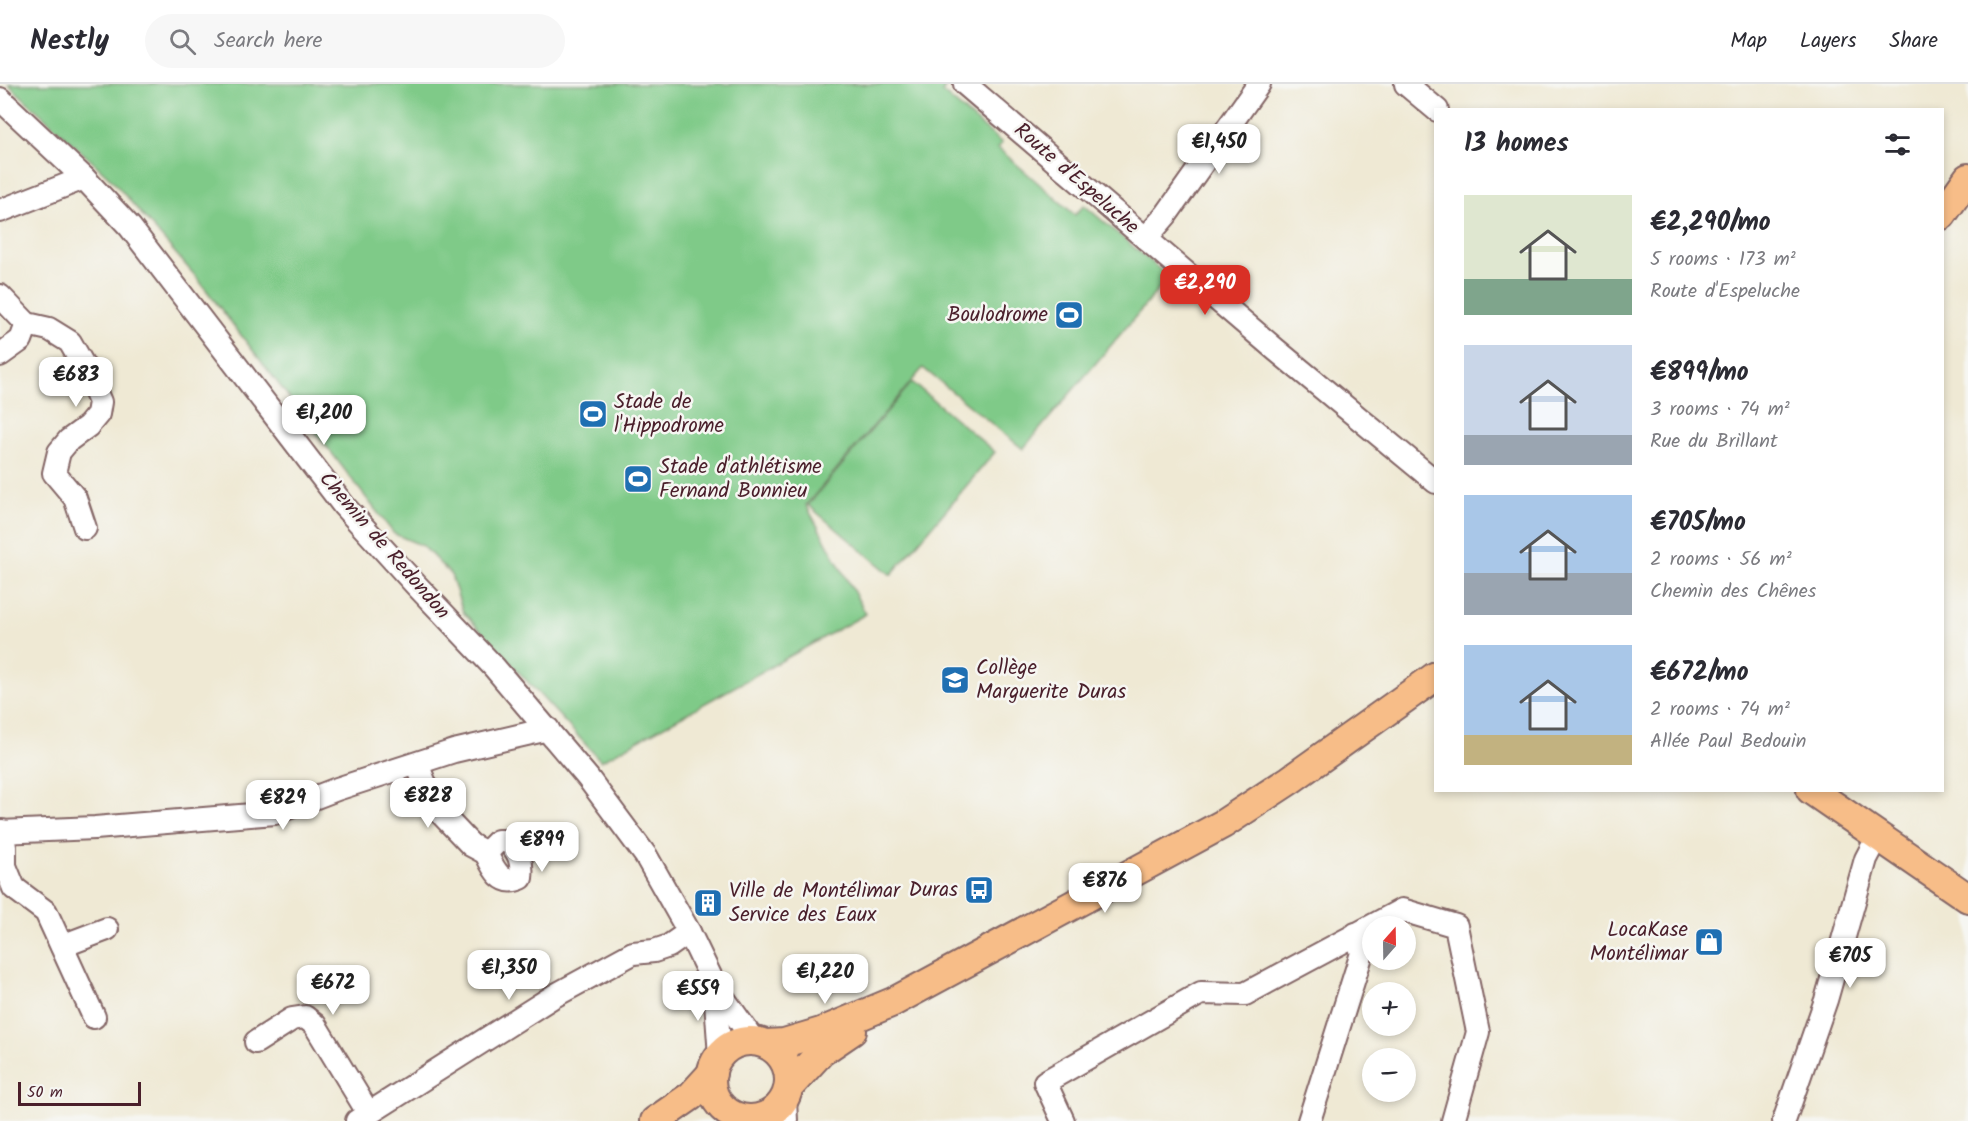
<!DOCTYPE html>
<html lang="en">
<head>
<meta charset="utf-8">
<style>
	:root { --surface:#fff; --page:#f7f7f7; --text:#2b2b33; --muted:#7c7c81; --line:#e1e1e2; --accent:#d93025 }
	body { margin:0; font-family:Kalam,sans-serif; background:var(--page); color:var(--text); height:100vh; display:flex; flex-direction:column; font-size:22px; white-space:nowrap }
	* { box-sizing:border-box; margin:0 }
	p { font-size:20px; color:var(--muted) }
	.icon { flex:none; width:33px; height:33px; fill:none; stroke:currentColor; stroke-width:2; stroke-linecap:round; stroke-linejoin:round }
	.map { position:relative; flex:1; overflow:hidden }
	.sheet { position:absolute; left:1434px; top:24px; width:510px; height:684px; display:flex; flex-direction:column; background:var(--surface); border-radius:0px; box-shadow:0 3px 9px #0003 }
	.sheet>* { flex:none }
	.needle { width:39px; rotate:20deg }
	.fabs { position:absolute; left:1362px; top:832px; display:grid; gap:12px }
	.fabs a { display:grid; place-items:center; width:54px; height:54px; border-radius:50%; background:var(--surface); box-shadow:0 3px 9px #0003; font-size:30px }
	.scale { position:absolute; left:18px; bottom:15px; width:123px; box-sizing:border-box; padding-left:6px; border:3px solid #4a1f2b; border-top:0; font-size:16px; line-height:21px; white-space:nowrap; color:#4a1f2b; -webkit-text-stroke:4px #f6f6f2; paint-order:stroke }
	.price { position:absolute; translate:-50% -51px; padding:0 14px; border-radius:12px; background:#fff; color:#222; font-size:20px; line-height:39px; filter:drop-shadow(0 2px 3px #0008) }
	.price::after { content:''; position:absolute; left:50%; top:36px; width:18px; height:14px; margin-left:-9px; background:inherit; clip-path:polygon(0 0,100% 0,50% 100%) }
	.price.on { background:var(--accent); color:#fff }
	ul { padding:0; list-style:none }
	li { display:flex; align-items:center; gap:18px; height:150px; padding:0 30px }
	li span { display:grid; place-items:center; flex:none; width:168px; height:120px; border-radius:0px; color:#555 }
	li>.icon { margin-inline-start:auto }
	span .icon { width:72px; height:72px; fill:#fffc; stroke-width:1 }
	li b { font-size:26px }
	h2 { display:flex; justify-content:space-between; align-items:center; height:72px; padding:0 30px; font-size:26px }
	header { display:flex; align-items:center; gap:36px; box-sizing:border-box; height:84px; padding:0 30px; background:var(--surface); border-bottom:2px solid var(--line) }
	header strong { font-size:28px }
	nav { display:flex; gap:33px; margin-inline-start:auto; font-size:21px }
	.search { width:420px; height:54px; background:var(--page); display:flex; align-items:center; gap:15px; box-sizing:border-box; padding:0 21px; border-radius:33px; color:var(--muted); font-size:22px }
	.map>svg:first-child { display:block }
	.green { fill:#7fca88; stroke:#64745a; stroke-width:1.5 }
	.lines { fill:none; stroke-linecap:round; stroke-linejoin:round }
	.minor-casing { stroke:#846666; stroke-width:26 }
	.major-casing { stroke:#846666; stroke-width:32 }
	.minor { stroke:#fff; stroke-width:22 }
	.major { stroke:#f7bd88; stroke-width:28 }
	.labels { text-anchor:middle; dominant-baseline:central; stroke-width:5; stroke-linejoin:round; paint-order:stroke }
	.street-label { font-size:21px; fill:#4a1f2b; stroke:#f6f6f2 }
	.poi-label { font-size:21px; fill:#4a1f2b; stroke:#f6f6f2; text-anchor:start }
</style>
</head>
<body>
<header>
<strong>Nestly</strong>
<div class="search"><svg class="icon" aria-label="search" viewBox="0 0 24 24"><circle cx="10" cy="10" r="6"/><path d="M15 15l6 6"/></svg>Search here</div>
<nav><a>Map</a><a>Layers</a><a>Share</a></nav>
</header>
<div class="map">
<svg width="1968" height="1037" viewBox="0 0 1968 1037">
	<rect width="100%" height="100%" fill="#f6f6f2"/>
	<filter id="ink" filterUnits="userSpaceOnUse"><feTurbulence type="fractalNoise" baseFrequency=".0167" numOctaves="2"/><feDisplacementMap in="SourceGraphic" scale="12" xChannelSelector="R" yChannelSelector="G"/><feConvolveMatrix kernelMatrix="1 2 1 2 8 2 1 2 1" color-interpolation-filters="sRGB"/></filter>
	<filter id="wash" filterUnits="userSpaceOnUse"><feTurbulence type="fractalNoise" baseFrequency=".008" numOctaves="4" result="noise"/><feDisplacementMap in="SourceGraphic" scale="24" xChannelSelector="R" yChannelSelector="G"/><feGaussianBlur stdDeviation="1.35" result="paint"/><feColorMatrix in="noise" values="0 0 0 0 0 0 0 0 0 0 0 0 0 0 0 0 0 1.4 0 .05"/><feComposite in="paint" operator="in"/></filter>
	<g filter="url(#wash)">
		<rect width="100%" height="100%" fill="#efe9d4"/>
		<g class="green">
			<path d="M 8,0 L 941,0 L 945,4 L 942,8 L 1002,59 L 998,64 L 1075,131 L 1084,121 L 1169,193 L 1023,365 L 923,284 L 806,421 L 866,530 L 601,677 L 463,528 L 451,491 L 423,462 L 394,450 L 197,194 L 110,94 Z"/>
			<path d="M 912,298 L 995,368 L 891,491 L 808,421 Z"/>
		</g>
	</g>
	<g filter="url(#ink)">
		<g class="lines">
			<g class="minor-casing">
				<g id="minor">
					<path d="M 965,0 L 1275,265 L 1436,398"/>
					<path d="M 1406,0 L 1437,26"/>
					<path d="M 0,15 L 84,94 L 130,143 L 344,422 L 416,501 L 494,583 L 588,694 L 646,772 L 689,848 L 715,902 L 754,957"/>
					<path d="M 0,127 L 84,94"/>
					<path d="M 1146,154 L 1166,131 L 1259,0"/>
					<path d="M 0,212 L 27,240 L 49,245 L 70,258 L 86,286 L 100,318 L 98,330 L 88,342 L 69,356 L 59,368 L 54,389 L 75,414 L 85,444"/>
					<path d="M 0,271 L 21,256 L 27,240"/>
					<path d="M 417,680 L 434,722 L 471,761 L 486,769"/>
					<path d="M 2,747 L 5,763 L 5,782 L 14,804 L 46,828 L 94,933"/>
					<path d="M 0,748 L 95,744 L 275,729 L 337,705 L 454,667 L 548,645"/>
					<path d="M 498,757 L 508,757 C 519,768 523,778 521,794 C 501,803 493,784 486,769 Z"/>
					<path d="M 62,862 L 107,845"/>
					<path d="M 715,904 L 720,972"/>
					<path d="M 256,958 L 292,935 L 305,933 L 315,941 L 369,1030"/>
					<path d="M 785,1015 L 786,1037"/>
					<path d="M 747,1035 L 749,1037"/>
					<path d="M 357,1037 L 554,912 L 633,869 L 654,867 L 669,862 L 689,848"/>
					<path d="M 1063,1037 L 1045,998 L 1201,909 L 1245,910 L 1402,826 L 1456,842 L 1478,948 L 1453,1037"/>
					<path d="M 1309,1037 L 1362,869 L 1356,850"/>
					<path d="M 1784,1037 L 1826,916 L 1866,775 L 1877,754"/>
				</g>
			</g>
			<g class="major-casing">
				<g id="major">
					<path d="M 1942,131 L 1968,94"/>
					<path d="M 1811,706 L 1968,814"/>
					<circle cx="750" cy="996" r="39"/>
					<path d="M 766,960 L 784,959 L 821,948 L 893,918 L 1223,740 L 1290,696 L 1436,592"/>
					<path d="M 789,1003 L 821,968 L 852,947"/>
					<path d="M 655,1037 L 691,1012 L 712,989"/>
				</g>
			</g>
			<use href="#minor" class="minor"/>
			<use href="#major" class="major"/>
		</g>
	</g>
	<defs>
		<g id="stadium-square" transform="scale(1.5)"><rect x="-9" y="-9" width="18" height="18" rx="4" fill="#1f6fb2" stroke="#f6f6f2"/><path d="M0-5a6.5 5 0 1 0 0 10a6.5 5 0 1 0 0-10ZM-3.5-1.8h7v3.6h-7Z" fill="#fff"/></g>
		<g id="school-square" transform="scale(1.5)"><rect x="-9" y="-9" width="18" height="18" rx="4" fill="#1f6fb2" stroke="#f6f6f2"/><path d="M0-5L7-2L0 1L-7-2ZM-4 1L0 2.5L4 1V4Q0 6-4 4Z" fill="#fff"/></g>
		<g id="bus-square" transform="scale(1.5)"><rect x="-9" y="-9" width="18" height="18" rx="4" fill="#1f6fb2" stroke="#f6f6f2"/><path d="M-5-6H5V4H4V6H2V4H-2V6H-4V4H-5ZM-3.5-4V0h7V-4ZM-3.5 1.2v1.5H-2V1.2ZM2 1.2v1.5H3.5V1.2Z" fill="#fff"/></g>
		<g id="building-square" transform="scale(1.5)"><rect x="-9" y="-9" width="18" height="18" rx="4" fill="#1f6fb2" stroke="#f6f6f2"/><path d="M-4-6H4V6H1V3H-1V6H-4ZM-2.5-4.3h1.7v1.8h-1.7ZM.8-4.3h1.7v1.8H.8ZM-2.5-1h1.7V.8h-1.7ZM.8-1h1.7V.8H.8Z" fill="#fff"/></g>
		<g id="shop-square" transform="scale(1.5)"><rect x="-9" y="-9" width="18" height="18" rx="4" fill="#1f6fb2" stroke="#f6f6f2"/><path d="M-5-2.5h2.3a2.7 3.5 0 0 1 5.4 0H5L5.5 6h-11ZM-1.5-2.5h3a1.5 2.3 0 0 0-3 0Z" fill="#fff"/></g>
	</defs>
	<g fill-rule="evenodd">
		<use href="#stadium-square" x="1069" y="231"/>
		<use href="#stadium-square" x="593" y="330"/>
		<use href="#stadium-square" x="638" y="395"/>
		<use href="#school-square" x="955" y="596"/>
		<use href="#bus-square" x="979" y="806"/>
		<use href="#building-square" x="708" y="819"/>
		<use href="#shop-square" x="1709" y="858"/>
	</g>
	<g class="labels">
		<g class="street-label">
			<text transform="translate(1076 95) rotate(41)">Route d'Espeluche</text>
			<text transform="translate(384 462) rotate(49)">Chemin de Redondon</text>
		</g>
		<g class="poi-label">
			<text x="1048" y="231" text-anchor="end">Boulodrome</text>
			<text x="614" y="318">Stade de<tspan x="614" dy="24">l'Hippodrome</tspan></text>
			<text x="659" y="383">Stade d'athlétisme<tspan x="659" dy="24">Fernand Bonnieu</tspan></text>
			<text x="976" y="584">Collège<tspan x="976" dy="24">Marguerite Duras</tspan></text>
			<text x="958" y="806" text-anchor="end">Duras</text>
			<text x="729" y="807">Ville de Montélimar<tspan x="729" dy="24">Service des Eaux</tspan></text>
			<text x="1688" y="846" text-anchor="end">LocaKase<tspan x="1688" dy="24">Montélimar</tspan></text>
		</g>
	</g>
</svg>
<div class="fabs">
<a><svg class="needle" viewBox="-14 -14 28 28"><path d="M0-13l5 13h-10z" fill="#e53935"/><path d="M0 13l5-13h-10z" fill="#7c7c81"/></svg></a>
<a>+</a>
<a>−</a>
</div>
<div class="scale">50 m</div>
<b class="price" style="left:1219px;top:91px">€1,450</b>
<b class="price on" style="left:1205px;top:232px">€2,290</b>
<b class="price" style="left:76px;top:324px">€683</b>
<b class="price" style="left:324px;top:362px">€1,200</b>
<b class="price" style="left:428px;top:745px">€828</b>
<b class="price" style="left:283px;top:747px">€829</b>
<b class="price" style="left:542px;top:789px">€899</b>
<b class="price" style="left:1105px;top:830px">€876</b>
<b class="price" style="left:1850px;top:905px">€705</b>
<b class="price" style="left:509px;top:917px">€1,350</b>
<b class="price" style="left:825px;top:921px">€1,220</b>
<b class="price" style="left:333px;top:932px">€672</b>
<b class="price" style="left:698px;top:938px">€559</b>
<section class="sheet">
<h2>13 homes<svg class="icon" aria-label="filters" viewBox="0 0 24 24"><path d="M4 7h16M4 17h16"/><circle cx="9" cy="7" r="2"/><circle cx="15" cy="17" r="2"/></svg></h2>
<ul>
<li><span style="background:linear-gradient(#dfe7d0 70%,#7fa58c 0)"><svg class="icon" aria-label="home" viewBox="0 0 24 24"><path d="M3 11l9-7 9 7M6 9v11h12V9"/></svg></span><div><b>€2,290/mo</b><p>5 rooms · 173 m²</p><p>Route d'Espeluche</p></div></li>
<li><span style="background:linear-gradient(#c9d6e8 75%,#9aa5b1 0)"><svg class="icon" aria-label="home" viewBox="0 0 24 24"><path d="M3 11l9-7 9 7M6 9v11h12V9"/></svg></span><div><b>€899/mo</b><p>3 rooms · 74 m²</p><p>Rue du Brillant</p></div></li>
<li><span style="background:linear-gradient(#a9c7e8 65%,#9aa5b1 0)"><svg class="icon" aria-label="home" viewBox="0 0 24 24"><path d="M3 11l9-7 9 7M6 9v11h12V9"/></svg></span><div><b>€705/mo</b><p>2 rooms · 56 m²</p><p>Chemin des Chênes</p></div></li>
<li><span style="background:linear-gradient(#a9c7e8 75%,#c2b280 0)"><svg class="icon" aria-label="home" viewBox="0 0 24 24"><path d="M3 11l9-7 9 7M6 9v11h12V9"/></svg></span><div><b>€672/mo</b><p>2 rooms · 74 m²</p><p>Allée Paul Bedouin</p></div></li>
</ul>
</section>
</div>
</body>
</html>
